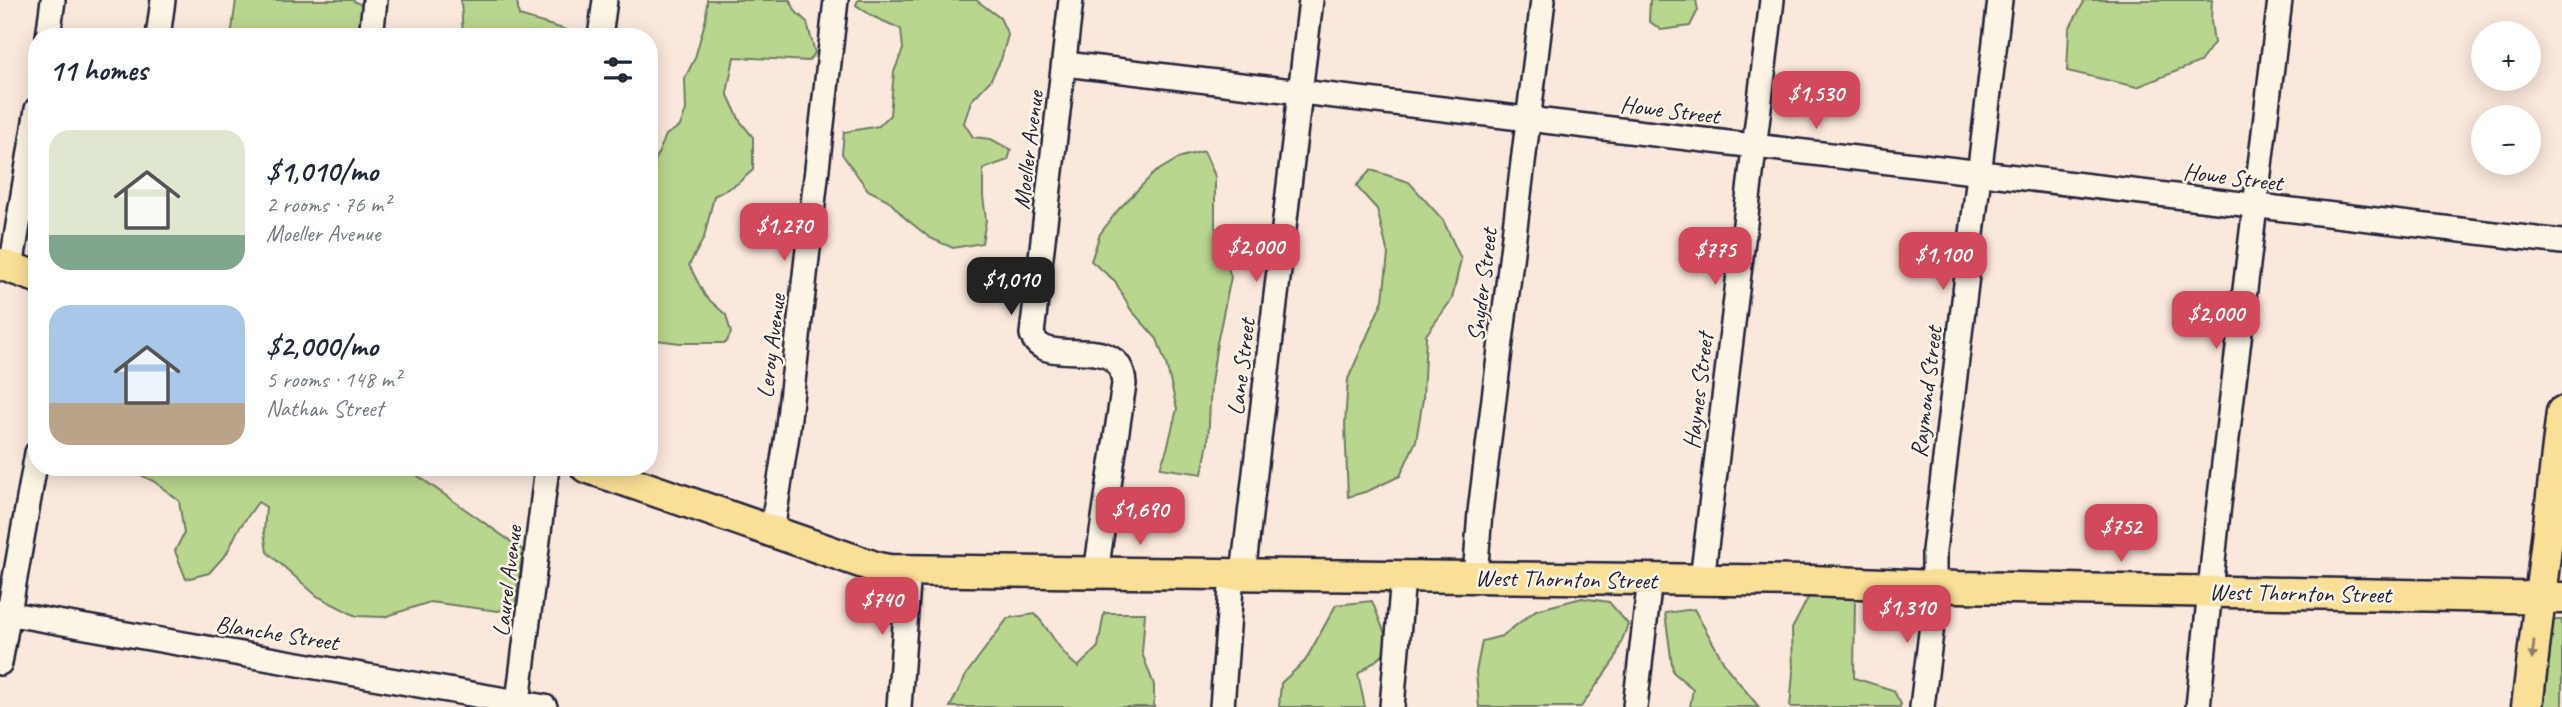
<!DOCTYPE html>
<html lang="en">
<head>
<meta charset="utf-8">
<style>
	:root { --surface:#fff; --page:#f6f6f7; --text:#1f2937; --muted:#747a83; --accent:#d1495b }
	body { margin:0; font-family:Caveat,sans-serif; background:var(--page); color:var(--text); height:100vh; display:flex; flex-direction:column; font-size:26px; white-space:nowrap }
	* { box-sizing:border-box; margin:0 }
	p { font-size:23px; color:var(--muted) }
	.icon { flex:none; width:38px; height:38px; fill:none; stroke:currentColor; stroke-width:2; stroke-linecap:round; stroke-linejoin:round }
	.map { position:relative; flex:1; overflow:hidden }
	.side { position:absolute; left:28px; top:28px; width:630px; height:448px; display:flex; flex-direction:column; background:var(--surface); border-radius:28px; box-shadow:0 4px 18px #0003 }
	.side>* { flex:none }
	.buttons { position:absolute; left:2471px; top:21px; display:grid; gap:14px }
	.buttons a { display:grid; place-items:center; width:70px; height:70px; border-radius:50%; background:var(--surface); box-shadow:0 4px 18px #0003; font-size:35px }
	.price { position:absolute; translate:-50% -60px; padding:0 16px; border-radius:14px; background:var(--accent); color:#fff; font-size:23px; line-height:46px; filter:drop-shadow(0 2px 4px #0008) }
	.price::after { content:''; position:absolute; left:50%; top:42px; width:21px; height:16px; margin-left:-10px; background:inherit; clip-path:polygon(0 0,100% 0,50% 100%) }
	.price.on { background:#222; color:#fff }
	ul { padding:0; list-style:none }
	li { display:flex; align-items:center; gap:21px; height:175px; padding:0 21px }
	li span { display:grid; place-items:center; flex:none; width:196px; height:140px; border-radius:21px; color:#555 }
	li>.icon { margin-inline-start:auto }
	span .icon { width:84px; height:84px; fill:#fffc; stroke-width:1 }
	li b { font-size:30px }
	h2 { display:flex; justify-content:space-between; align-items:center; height:84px; padding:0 21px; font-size:30px }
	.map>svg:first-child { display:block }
	.green { fill:#b9d68e; stroke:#6e7c64; stroke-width:2 }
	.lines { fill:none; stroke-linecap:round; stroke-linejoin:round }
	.minor-casing { stroke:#22223b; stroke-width:28 }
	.major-casing { stroke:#22223b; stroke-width:35 }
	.minor { stroke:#fcf5e5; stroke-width:23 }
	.major { stroke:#fadf96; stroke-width:30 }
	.oneway { fill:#8e8068 }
	.labels { text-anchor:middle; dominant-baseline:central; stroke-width:5; stroke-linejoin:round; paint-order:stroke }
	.street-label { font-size:24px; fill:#22223b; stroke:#fcf5e5 }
</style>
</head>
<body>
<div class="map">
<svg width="2562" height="707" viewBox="0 0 2562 707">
	<rect width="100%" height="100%" fill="#fbe8dc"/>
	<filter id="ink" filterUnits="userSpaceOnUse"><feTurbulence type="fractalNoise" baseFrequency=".0143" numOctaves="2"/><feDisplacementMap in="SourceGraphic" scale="14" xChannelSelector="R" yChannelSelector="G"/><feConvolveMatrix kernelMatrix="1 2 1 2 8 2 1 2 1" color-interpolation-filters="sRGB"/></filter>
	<g filter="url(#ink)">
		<g class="green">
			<path d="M 236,0 L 352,0 L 370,10 L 361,31 L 335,37 L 231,37 Z"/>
			<path d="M 461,0 L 517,0 L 519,16 L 567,30 L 569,37 L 463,37 Z"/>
			<path d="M 707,0 L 790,0 L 796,12 L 807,22 L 815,53 L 808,61 L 734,57 L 727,93 L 740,121 L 753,137 L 753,170 L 737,184 L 714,196 L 704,238 L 689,265 L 705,296 L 726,315 L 731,333 L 726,343 L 680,343 L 649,339 L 649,236 L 655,161 L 666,135 L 680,126 L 686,110 L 685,78 L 695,58 L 706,18 Z"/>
			<path d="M 858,0 L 976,0 L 1000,18 L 1008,35 L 1001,60 L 990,81 L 971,101 L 964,123 L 973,137 L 991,139 L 1011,150 L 1008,160 L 983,169 L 983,196 L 986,220 L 982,243 L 953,248 L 930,238 L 905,218 L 888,200 L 868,190 L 842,154 L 844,132 L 879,126 L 890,115 L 894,72 L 903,49 L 901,29 L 874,17 L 856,5 Z"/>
			<path d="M 1650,0 L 1696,0 L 1698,10 L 1690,26 L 1661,30 L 1649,21 Z"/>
			<path d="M 2085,0 L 2212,0 L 2211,21 L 2214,43 L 2200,62 L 2137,87 L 2067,71 L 2069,29 Z"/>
			<path d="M 1204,151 L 1215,176 L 1215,227 L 1231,277 L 1217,343 L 1211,383 L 1208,443 L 1202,474 L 1160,468 L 1167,449 L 1177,409 L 1167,367 L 1157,339 L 1131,310 L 1115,281 L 1091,261 L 1100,234 L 1118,210 L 1154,173 L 1181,157 Z"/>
			<path d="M 1371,170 L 1409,182 L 1443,220 L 1461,259 L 1452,299 L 1426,335 L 1423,399 L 1416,441 L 1400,476 L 1368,491 L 1348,497 L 1345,424 L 1348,379 L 1383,300 L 1388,254 L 1377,209 L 1356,186 Z"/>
			<path d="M 146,467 L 414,467 L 418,476 L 523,550 L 515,606 L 498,611 L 430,602 L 384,617 L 356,616 L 317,596 L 267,552 L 264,531 L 266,507 L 258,502 L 238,530 L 227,553 L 209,573 L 186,579 L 175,551 L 184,533 L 179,501 L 155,482 L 139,474 Z"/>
			<path d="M 1809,596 L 1855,596 L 1854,678 L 1893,690 L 1901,704 L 1900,707 L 1790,707 L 1793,672 L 1792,629 Z"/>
			<path d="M 1582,598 L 1609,602 L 1628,624 L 1615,659 L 1581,707 L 1479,707 L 1476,672 L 1482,641 L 1502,636 L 1536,610 Z"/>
			<path d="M 1372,601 L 1391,649 L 1358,674 L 1365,707 L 1279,707 L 1281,683 L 1305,661 L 1336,605 Z"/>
			<path d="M 1694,609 L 1727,668 L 1759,707 L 1690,707 L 1693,689 L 1673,672 L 1665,613 Z"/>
			<path d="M 1104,613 L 1145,613 L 1142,653 L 1154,685 L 1154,707 L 950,707 L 967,673 L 1008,618 L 1035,614 C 1051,631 1059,652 1078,667 L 1098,647 Z"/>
			<path d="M 2553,620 L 2562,620 L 2562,707 L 2542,707 Z"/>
		</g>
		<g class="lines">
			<g class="minor-casing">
				<g id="minor">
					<path d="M 1071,0 L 1032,334 C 1043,372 1121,327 1124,384 L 1096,572"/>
					<path d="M 48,37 L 53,0"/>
					<path d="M 158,37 L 163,0"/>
					<path d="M 371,37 L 375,0"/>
					<path d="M 600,37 L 605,0"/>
					<path d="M 1065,64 L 2562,242"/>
					<path d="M 11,268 L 37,109"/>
					<path d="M 772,531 L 787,435 L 836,0"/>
					<path d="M 1243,574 L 1311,0"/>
					<path d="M 1475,577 L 1480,512 L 1543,0"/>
					<path d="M 1702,580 L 1772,0"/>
					<path d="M 0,612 L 545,707"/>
					<path d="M 0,663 L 37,453"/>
					<path d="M 518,702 L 547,467"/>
					<path d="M 899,707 L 909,570"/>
					<path d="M 1222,707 L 1232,574"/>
					<path d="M 1392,707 L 1403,577"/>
					<path d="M 1635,707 L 1650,579"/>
					<path d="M 1922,707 L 1934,608 L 1934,551 L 2000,0"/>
					<path d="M 2198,707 L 2218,513 L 2280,0"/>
				</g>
			</g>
			<g class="major-casing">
				<g id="major">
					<path d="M 0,264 L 37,277"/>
					<path d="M 586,467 L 878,568 L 889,570 L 1810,581 L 1958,587 L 2562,598"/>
					<path d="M 2527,707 L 2562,412"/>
				</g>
			</g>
			<use href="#minor" class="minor"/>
			<use href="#major" class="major"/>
		</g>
		<defs><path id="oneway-solid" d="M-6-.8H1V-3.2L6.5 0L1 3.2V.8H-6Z" transform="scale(1.75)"/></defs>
		<use class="oneway" href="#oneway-solid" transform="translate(2533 650) rotate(96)"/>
	</g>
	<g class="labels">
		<g class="street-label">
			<text transform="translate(1670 110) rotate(7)">Howe Street</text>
			<text transform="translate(1028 150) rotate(-83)">Moeller Avenue</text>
			<text transform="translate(2233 177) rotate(7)">Howe Street</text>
			<text transform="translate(1482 285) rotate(-83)">Snyder Street</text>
			<text transform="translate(771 346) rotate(-83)">Leroy Avenue</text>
			<text transform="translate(1241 367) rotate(-83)">Lane Street</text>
			<text transform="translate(1698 391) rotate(-83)">Haynes Street</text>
			<text transform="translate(1926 392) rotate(-83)">Raymond Street</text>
			<text transform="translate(1566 579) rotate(1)">West Thornton Street</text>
			<text transform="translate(507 581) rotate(-83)">Laurel Avenue</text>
			<text transform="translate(2300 593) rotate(1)">West Thornton Street</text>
			<text transform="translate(277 633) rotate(9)">Blanche Street</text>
		</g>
	</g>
</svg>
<div class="buttons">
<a>+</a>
<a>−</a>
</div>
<b class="price" style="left:1816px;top:131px">$1,530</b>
<b class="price" style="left:784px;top:263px">$1,270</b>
<b class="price" style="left:1256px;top:284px">$2,000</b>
<b class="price" style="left:1715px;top:287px">$775</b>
<b class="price" style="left:1943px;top:292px">$1,100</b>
<b class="price on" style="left:1011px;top:317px">$1,010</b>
<b class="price" style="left:2216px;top:351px">$2,000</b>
<b class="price" style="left:1140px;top:547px">$1,690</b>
<b class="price" style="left:2121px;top:564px">$752</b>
<b class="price" style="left:882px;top:637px">$740</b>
<b class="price" style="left:1907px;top:645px">$1,310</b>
<section class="side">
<h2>11 homes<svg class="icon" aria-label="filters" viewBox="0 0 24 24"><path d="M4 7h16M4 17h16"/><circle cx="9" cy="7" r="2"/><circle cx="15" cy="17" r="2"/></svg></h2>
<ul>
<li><span style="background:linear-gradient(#dfe7d0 75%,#7fa58c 0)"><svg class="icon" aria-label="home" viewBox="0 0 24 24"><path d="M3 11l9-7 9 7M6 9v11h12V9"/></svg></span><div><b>$1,010/mo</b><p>2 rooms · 76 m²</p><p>Moeller Avenue</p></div></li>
<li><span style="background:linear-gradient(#a9c7e8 70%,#b9a48a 0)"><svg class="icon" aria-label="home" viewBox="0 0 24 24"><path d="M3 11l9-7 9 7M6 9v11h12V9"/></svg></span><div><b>$2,000/mo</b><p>5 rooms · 148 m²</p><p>Nathan Street</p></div></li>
</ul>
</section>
</div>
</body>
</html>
